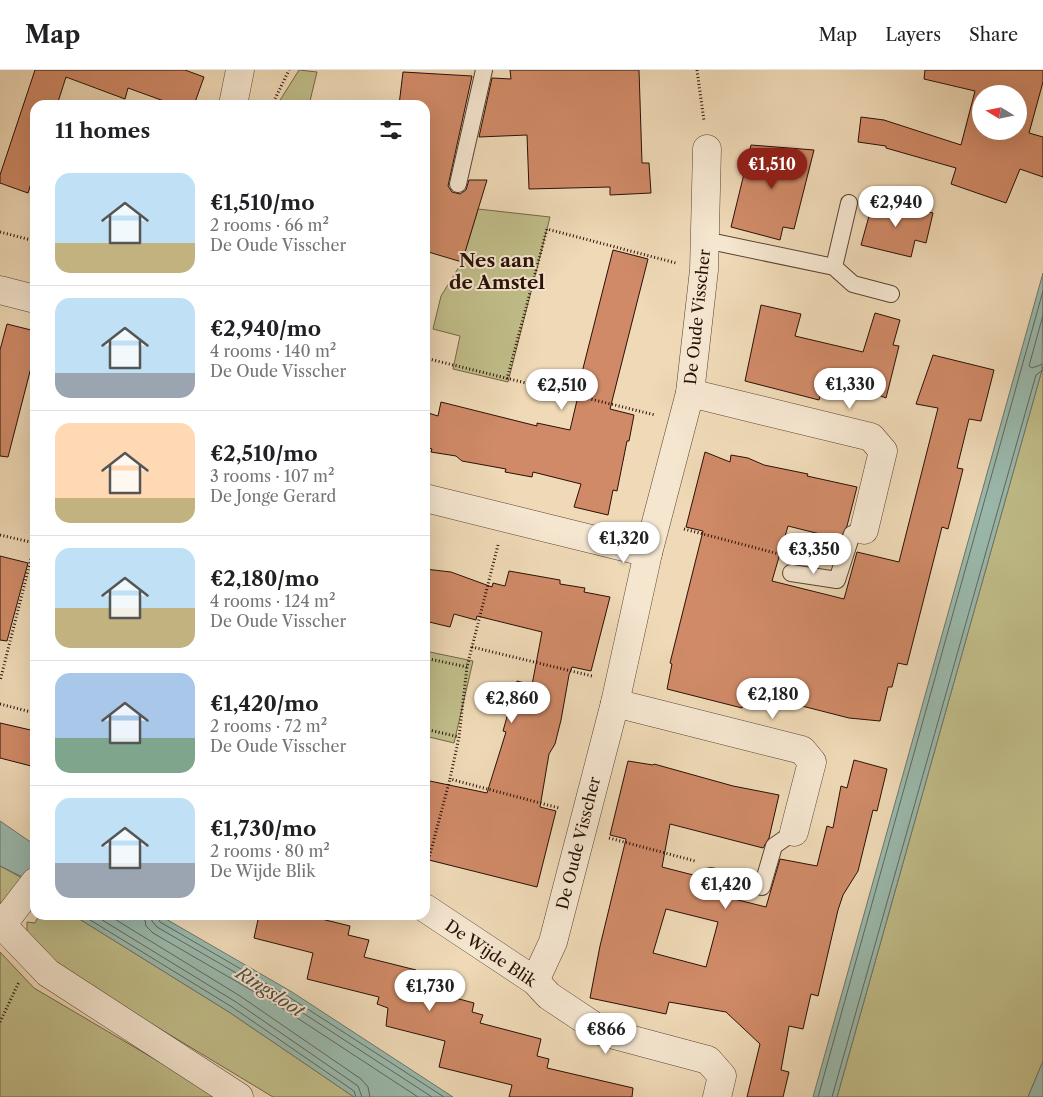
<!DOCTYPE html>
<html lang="en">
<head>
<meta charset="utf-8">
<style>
	:root { --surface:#fff; --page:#f6f6f6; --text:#202124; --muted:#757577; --line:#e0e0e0; --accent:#8f2418 }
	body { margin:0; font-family:"Libre Caslon Text",serif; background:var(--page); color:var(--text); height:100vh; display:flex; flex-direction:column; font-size:19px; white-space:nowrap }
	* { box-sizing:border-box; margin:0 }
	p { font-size:16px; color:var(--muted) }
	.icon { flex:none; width:28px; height:28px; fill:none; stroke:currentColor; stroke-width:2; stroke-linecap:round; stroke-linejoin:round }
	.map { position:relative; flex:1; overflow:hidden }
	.details { position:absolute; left:30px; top:30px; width:400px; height:820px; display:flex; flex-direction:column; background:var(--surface); border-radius:15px; box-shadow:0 5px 20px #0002 }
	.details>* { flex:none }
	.needle { width:32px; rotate:280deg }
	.buttons { position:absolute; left:972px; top:15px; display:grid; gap:10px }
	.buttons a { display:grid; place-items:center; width:55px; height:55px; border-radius:50%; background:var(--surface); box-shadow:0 5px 20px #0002; font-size:25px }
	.price { position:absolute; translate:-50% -42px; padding:0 11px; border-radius:18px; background:#fff; color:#222; font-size:16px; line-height:32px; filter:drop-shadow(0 1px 2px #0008) }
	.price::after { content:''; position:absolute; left:50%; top:30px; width:15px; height:11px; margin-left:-8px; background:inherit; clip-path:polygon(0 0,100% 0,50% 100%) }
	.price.on { background:var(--accent); color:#fff }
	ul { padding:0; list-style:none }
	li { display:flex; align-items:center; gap:15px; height:125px; padding:0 25px }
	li+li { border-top:1px solid var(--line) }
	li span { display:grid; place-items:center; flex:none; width:140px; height:100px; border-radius:15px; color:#555 }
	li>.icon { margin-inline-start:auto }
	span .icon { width:60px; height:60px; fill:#fffc; stroke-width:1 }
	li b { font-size:21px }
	h2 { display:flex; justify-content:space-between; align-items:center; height:60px; padding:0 25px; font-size:21px }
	header { display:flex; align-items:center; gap:30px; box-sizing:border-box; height:70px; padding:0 25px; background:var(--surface); border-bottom:1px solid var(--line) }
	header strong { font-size:24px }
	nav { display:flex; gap:28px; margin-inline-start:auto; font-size:18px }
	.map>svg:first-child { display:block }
	.green { fill:#c0bd89; stroke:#746648 }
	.water { fill:#9abaae; stroke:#6d766b }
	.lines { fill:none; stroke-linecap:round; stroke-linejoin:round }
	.shore { stroke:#62655a; stroke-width:1 }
	.building { fill:#d08a67; stroke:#291006; fill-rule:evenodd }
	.lane-casing { stroke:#5a4232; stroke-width:18 }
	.street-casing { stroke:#5a4232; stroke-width:29 }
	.path { stroke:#291006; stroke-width:3; stroke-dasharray:1 2.5; stroke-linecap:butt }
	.lane { stroke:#f5e6d0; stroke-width:16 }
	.street { stroke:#f5e6d0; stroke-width:28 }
	.labels { text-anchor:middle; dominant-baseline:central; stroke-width:4; stroke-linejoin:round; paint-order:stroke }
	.street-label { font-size:16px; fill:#291006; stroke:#f5e6d0 }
	.water-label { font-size:18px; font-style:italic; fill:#514c41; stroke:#f5e6d0 }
	.quarter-label { font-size:19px; font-weight:bold; fill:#291006; stroke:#f5e6d0 }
</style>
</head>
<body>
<header>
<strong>Map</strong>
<nav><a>Map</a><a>Layers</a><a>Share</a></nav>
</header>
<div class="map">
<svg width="1043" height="1027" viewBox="0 0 1043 1027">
	<rect width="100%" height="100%" fill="#efd9b6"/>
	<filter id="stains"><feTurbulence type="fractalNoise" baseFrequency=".004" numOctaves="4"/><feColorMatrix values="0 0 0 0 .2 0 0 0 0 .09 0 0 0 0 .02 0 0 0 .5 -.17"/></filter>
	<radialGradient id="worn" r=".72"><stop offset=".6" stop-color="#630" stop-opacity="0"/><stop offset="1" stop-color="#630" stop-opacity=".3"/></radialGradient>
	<g class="green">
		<path d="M 299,0 L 317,2 L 309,35 L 277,35 Z"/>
		<path d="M 478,139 L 550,147 L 508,312 L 453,299 L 460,266 L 433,259 L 441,226 L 462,192 Z"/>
		<path d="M 1043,296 L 1043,991 L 1028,1027 L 837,1027 Z"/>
		<path d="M 425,581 L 473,591 L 454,673 L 425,666 Z"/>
		<path d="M 0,796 L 24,809 L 10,830 L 0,833 Z"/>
		<path d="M 39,845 L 73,845 L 229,942 L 354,1027 L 273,1027 L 46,890 L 27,872 L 27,852 L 35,853 Z"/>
		<path d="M 0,882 L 34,918 L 219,1027 L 0,1027 Z"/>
	</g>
	<g class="water">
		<path d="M 1043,203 L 1042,300 L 837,1027 L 813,1027 Z"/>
		<path d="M 0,751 L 35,775 L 35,813 L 0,796 Z"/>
		<path d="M 73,845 L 159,845 L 292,922 L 453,1027 L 354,1027 L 229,942 Z"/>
		<path d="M 1043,991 L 1043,1027 L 1028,1027 Z"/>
	</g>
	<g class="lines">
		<g class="shore">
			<path d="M 1043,245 L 1029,296 L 1032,298 L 1043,294"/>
			<path d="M 82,845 L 232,937 L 354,1021 L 356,1027"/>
			<path d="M 94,845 L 236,932 L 358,1016 L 362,1027"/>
			<path d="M 108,845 L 240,926 L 361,1009 L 368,1017 L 370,1027"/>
			<path d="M 144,845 L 146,856 L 153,863 L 282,938 L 418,1027"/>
			<path d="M 151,845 L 152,851 L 157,857 L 286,932 L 432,1027"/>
			<path d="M 157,845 L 160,852 L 289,927 L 444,1027"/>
			<path d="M 818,1027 L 1043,221"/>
			<path d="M 832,1027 L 1036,305 L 1043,300"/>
		</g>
	</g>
	<g class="building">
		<path d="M 35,0 L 185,0 L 204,7 L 194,35 L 175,35 L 128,18 L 125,29 L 66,7 L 57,35 L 35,35 L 35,101 L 28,123 L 0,113 L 0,105 Z"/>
		<path d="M 510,0 L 639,0 L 642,93 L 649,93 L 651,123 L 610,125 L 610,117 L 529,119 L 527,65 L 479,67 L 492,8 L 511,9 Z"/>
		<path d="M 925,0 L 1043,0 L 1043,12 L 1029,63 L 1043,67 L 1043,107 L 1020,99 L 1006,133 L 951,114 L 956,98 L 886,78 L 886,76 L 858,72 L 861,47 L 884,50 L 961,75 L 975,21 L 924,9 ZM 981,24 L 1019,24 L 1019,61 L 981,61 Z"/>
		<path d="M 403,2 L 472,6 L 448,116 L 452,122 L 460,124 L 466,120 L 469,110 L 487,110 L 462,192 L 425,181 L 425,35 L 399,35 Z"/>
		<path d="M 751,75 L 814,80 L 794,159 L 783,157 L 780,170 L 731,157 Z"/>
		<path d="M 874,128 L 933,143 L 926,173 L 915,170 L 911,187 L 861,175 Z"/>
		<path d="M 613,180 L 648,189 L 610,339 L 634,345 L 629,371 L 627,371 L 617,421 L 613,420 L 608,445 L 574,437 L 581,414 L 533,402 L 532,407 L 505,402 L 506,399 L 462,391 L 456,386 L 431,382 L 432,379 L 425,377 L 425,342 L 438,346 L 441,332 L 537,356 L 537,353 L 570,360 L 578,326 L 576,326 Z"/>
		<path d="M 761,235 L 801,244 L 795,266 L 863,282 L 875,243 L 900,250 L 893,275 L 899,276 L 886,328 L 858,317 L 857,320 L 825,308 L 819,330 L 745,311 Z"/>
		<path d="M 7,254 L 35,261 L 35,282 L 8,387 L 0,386 L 0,280 Z"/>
		<path d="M 933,285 L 994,300 L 981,351 L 969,349 L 957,398 L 963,399 L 948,459 L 942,457 L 939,469 L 907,595 L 898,593 L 892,617 L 888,617 L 880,651 L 849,648 L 802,636 L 802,634 L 745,624 L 742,638 L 667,619 L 672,594 L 670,593 L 703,461 L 686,457 L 705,382 L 730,392 L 731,385 L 748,388 L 764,395 L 808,404 L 807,406 L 857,417 L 847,456 L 840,469 L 788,456 L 772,511 L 844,529 L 857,482 L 899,492 L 938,338 L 916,334 Z"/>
		<path d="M 0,486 L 28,493 L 7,571 L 0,570 Z"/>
		<path d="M 425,499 L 451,502 L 492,517 L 493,513 L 505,516 L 509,501 L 560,510 L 560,514 L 585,518 L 584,522 L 610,527 L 591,601 L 572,597 L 569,605 L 561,650 L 555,674 L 549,684 L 540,737 L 556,741 L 537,817 L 425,789 L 425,710 L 487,723 L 506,662 L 503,661 L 517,611 L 532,615 L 542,562 L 477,546 L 476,550 L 454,544 L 450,557 L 425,551 Z"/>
		<path d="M 0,653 L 35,661 L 35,697 L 0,688 Z"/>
		<path d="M 854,690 L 887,699 L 877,741 L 873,740 L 858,801 L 843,825 L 838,840 L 818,926 L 811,924 L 803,959 L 789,956 L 781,1000 L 789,1002 L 783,1027 L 747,1027 L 760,974 L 726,942 L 669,932 L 666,944 L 590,928 L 600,876 L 626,769 L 610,765 L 628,691 L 653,695 L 654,694 L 733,716 L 779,725 L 769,768 L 763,778 L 670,754 L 662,797 L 701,807 L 698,820 L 766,837 L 780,789 L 817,796 L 827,756 L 833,758 L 841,716 L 847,718 ZM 666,839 L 718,852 L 706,897 L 653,883 Z"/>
		<path d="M 259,845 L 305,845 L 350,856 L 348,865 L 369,870 L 364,887 L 416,900 L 414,909 L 435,914 L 433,922 L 474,933 L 472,942 L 483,945 L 480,953 L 541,969 L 537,986 L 549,989 L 547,998 L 633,1018 L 632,1027 L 509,1027 L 512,1015 L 439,997 L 445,971 L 386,956 L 388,938 L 377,934 L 379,927 L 307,909 L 313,883 L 254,868 Z"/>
	</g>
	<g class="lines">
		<g class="lane-casing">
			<g id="lane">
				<path d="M 458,114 L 484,0"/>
				<path d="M 705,170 L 834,197 L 853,214 L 891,224"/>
				<path d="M 834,197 L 849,133"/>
				<path d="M 791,503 L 837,510 L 852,464 L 864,460"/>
				<path d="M 711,806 L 762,817 L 774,776 L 794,762"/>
			</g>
		</g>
		<g class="street-casing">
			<g id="street">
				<path d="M 233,35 L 240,0"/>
				<path d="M 0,220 L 35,229"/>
				<path d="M 690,323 L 871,367 L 883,381 L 864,460"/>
				<path d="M 425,428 L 648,483"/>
				<path d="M 615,633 L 802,680 L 812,692 L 794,762"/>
				<path d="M 35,812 L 2,855 L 48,903 L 239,1027"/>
				<path d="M 425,838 L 535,911 L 549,926 L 603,962 L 708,990 L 722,1006 L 717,1027"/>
				<path d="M 535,911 L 553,872 L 615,633 L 648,483 L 690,323 L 704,200 L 707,79"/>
			</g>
		</g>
		<g class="path">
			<path d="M 697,0 L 704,51"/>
			<path d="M 272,35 L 289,0"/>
			<path d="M 0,162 L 35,171"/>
			<path d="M 425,288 L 655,345"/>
			<path d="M 507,309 L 547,159 L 676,193"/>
			<path d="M 684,459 L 779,484"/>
			<path d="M 0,465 L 35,473 L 0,611"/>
			<path d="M 498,475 L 472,577 L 592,606"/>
			<path d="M 472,577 L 467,597 L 459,667 L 450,709 L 559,738"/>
			<path d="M 425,588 L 467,597"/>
			<path d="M 0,634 L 35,643"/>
			<path d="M 425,659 L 459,667"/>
			<path d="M 609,768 L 695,791"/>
			<path d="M 425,803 L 450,709"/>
			<path d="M 0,952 L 19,912"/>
		</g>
		<use href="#lane" class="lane"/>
		<use href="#street" class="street"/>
	</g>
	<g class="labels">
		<g class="street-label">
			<text transform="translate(697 247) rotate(-84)">De Oude Visscher</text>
			<text transform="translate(578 773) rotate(-76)">De Oude Visscher</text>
			<text transform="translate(491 883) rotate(34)">De Wijde Blik</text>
		</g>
		<g class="water-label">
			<text transform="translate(270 922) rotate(33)">Ringsloot</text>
		</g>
		<g class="quarter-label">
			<text x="497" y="190">Nes aan<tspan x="497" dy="22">de Amstel</tspan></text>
		</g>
	</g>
	<rect width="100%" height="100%" filter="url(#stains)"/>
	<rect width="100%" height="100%" fill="url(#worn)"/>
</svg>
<div class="buttons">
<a><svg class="needle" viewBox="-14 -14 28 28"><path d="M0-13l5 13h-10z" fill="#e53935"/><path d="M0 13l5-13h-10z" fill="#757577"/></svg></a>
</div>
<b class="price on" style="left:772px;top:120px">€1,510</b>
<b class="price" style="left:896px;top:158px">€2,940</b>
<b class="price" style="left:850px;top:340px">€1,330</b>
<b class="price" style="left:562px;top:341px">€2,510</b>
<b class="price" style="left:624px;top:494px">€1,320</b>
<b class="price" style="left:814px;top:505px">€3,350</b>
<b class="price" style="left:773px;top:650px">€2,180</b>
<b class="price" style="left:512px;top:654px">€2,860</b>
<b class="price" style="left:726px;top:840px">€1,420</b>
<b class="price" style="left:430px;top:942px">€1,730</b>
<b class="price" style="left:606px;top:985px">€866</b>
<section class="details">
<h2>11 homes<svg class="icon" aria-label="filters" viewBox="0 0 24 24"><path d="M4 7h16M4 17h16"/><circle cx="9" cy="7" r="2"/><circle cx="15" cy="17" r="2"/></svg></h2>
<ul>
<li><span style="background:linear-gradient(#bfe0f5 70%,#c2b280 0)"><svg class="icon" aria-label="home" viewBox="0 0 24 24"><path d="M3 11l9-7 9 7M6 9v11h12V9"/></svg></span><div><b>€1,510/mo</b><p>2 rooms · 66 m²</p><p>De Oude Visscher</p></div></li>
<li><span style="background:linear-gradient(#bfe0f5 75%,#9aa5b1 0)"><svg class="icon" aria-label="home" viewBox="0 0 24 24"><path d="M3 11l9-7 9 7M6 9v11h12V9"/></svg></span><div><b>€2,940/mo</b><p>4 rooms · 140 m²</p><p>De Oude Visscher</p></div></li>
<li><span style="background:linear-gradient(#ffd9b3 75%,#c2b280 0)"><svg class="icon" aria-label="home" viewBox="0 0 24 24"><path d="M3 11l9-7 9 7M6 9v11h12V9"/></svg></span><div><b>€2,510/mo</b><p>3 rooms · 107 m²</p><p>De Jonge Gerard</p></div></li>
<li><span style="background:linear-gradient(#bfe0f5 60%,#c2b280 0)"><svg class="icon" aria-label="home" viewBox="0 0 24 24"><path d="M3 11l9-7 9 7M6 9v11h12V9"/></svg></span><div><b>€2,180/mo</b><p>4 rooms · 124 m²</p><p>De Oude Visscher</p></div></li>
<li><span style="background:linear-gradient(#a9c7e8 65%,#7fa58c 0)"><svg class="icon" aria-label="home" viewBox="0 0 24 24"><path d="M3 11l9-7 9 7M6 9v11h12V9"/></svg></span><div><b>€1,420/mo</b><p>2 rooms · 72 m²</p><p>De Oude Visscher</p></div></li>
<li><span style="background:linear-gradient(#bfe0f5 65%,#9aa5b1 0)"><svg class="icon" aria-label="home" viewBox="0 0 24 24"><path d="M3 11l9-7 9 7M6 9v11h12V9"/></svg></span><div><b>€1,730/mo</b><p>2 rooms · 80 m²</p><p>De Wijde Blik</p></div></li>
</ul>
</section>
</div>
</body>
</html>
